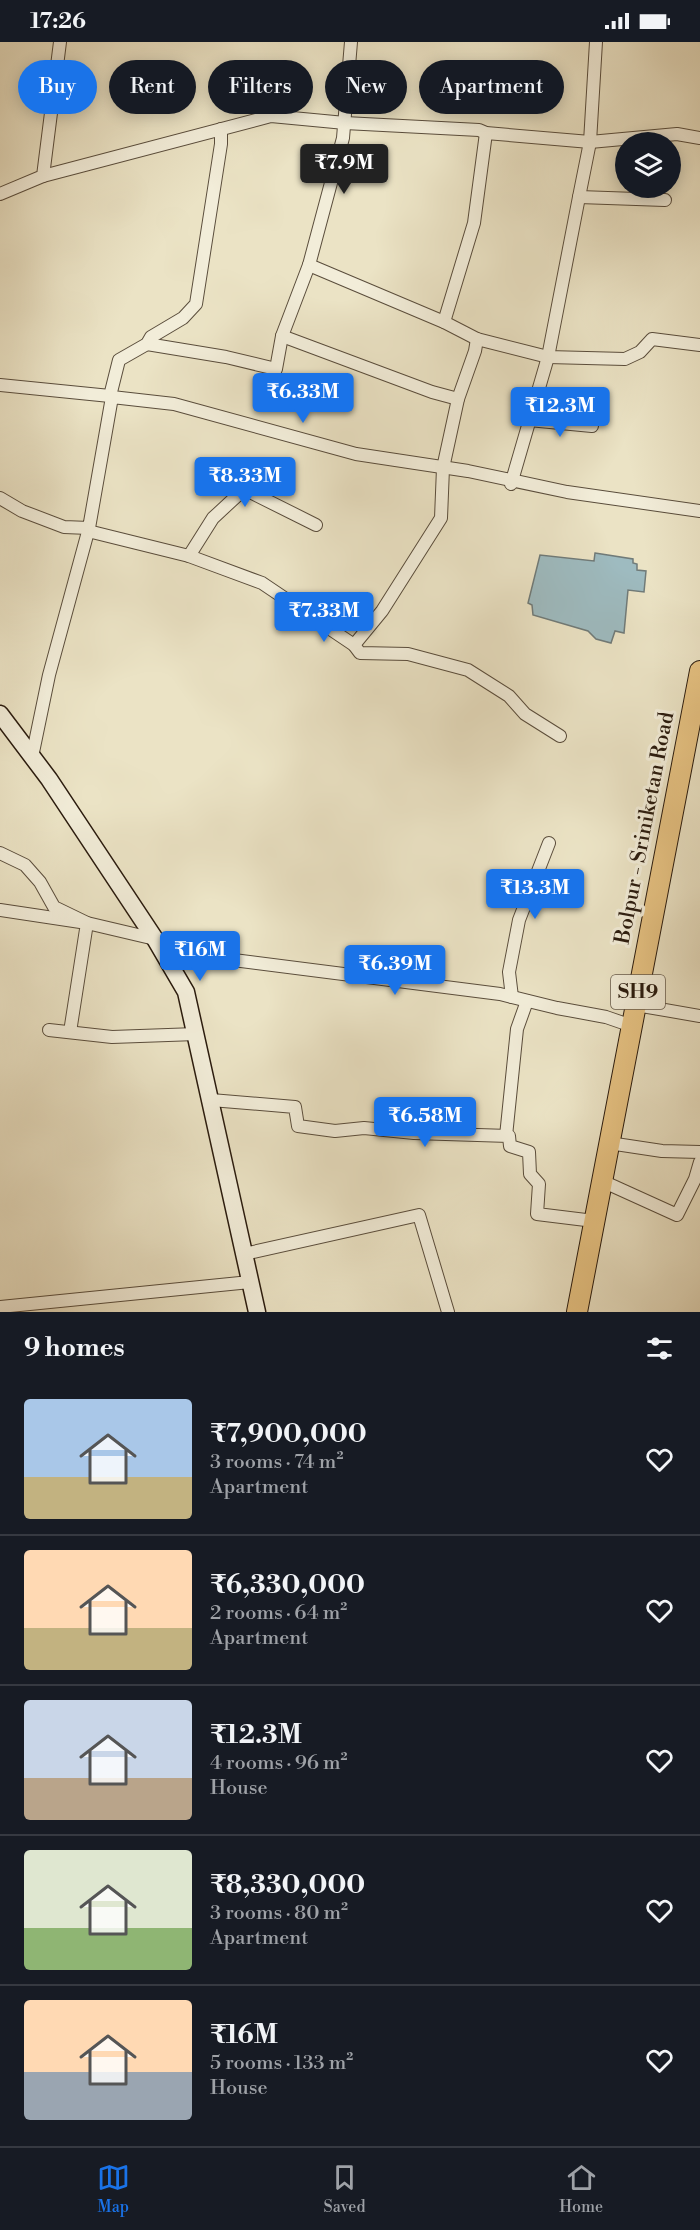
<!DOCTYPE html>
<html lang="en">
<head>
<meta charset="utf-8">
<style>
	:root { --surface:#171b24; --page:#20242c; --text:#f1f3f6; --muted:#9ea1a6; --line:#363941; --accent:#1a73e8 }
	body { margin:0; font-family:"Libre Bodoni",serif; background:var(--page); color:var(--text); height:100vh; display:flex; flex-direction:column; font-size:22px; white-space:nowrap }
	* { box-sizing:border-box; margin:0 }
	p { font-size:20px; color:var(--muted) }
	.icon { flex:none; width:33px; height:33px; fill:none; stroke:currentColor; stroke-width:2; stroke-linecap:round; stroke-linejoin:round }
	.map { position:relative; height:1270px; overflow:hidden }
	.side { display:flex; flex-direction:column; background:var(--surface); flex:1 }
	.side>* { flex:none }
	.hud { position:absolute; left:18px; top:18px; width:664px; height:54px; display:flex; gap:12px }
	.tools { position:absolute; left:615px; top:90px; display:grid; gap:12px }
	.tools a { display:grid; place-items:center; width:66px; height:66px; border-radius:50%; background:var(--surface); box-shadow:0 3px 15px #0003; font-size:30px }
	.price { position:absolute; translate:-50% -51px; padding:0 14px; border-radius:6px; background:var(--accent); color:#fff; font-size:20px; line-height:39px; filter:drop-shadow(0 2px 3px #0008) }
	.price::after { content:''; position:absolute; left:50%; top:36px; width:18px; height:14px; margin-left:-9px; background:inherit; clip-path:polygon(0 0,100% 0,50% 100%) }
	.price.active { background:#222; color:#fff }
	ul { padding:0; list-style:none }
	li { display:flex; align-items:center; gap:18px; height:150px; padding:0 24px }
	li+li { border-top:2px solid var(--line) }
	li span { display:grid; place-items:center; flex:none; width:168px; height:120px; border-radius:6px; color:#555 }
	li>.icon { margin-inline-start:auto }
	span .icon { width:72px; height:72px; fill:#fffc; stroke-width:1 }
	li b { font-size:26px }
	h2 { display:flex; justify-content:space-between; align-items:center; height:72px; padding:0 24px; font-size:26px }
	.tag { padding:0 21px; border-radius:27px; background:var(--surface); box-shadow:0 3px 15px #0003; font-size:21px; line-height:54px }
	.tag.active { background:var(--accent); color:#fff }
	.status { display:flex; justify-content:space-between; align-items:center; height:42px; padding:0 30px; background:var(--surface); direction:ltr }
	.status svg { height:16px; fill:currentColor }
	.tab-bar { display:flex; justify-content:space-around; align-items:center; height:84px; border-top:2px solid var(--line); background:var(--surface); font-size:16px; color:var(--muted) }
	.tab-bar a { display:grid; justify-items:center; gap:3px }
	.tab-bar .active { color:var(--accent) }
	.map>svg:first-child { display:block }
	.water { fill:#9ebbc0; stroke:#707b79; stroke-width:1.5 }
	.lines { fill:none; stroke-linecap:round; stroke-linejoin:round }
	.street-casing { stroke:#5a4d3c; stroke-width:14 }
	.secondary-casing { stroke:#2a1b0e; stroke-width:19 }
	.primary-casing { stroke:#2a1b0e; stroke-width:22 }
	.street { stroke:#f2edd9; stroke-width:12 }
	.secondary { stroke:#f2edd9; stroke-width:16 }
	.primary { stroke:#e6c282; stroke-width:20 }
	.labels { text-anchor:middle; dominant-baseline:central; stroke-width:6; stroke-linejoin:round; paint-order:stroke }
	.shield { fill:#f2edd9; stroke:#665a4b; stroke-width:1.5 }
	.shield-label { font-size:20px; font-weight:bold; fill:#2a1b0e }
	.street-label { font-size:21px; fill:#2a1b0e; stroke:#f2edd9 }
</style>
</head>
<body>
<div class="status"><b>17:26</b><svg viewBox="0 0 49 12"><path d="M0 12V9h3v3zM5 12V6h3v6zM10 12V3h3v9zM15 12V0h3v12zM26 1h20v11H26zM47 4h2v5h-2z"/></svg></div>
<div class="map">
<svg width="700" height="1270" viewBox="0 0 700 1270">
	<rect width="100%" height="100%" fill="#ebe3c5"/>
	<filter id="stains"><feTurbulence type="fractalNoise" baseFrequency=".00333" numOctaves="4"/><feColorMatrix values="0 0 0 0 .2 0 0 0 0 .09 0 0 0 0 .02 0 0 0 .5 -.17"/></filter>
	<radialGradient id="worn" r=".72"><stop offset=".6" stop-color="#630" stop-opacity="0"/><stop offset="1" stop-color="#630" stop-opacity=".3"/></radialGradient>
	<path class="water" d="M 595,511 L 633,517 L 633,521 L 637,522 L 637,528 L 646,529 L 644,550 L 628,548 L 624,591 L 615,589 L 611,601 L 596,597 L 588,589 L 533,573 L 532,563 L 528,561 L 540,513 L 594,519 Z"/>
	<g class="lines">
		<g class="street-casing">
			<g id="street">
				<path d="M 43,134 L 271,74 L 345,81 L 479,88 L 486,91 L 590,100 L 677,92 L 700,96"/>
				<path d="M 0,152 L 43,134 L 60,0"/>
				<path d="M 579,155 L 665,158"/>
				<path d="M 309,223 L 444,280 L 477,297 L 548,315 L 625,317 L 640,310 L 652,297 L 700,303"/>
				<path d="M 444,280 L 474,181 L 486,91"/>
				<path d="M 282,294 L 432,350 L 458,357"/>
				<path d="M 147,302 L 226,315 L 276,327 L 282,294 L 309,223 L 343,96 L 351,0"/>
				<path d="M 0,343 L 110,354 L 119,318 L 147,302 L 151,295 L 183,276 L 196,262 L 221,102 L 221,87"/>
				<path d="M 529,378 L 592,384"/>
				<path d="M 511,442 L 548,315 L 579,155 L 590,100 L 596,0"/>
				<path d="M 0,456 L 22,469 L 64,485 L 89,486 L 112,355 L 174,362 L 356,412 L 468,429 L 567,450 L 700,469"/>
				<path d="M 88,489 L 189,514 L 262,541 L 354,603 L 360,611 L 408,612 L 468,628 L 509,654 L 525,672 L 560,694"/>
				<path d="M 189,514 L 213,476 L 240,451 L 250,450 L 316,483"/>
				<path d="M 354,603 L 382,569 L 441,476 L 443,426 L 458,357 L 475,309 L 477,297"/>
				<path d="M 32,715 L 49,633 L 89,486"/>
				<path d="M 0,811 L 25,823 L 40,840 L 54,865 L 87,881 L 155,897"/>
				<path d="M 0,868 L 87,881 L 70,990"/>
				<path d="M 163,909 L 500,952 L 557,966 L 606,975 L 632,984"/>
				<path d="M 512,955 L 509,930 L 519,878 L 549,801"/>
				<path d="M 636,963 L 700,974"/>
				<path d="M 49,988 L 112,995 L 196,992"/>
				<path d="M 211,1058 L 295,1065 L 298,1084 L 335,1089 L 364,1086 L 414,1091 L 509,1094 L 510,1104 L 529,1110 L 530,1132 L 539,1142 L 537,1172 L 594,1179"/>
				<path d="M 506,1094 L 517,987 L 527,959"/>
				<path d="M 609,1101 L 662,1109 L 700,1110"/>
				<path d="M 602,1139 L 677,1173 L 695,1137 L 700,1120"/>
				<path d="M 244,1212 L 419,1173 L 448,1270"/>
				<path d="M 0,1265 L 250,1240"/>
			</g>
		</g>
		<g class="secondary-casing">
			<path id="secondary" d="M 0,672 L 49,737 L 155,897 L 186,950 L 257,1270"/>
		</g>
		<g class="primary-casing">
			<path id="primary" d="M 577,1270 L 700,629"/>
		</g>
		<use href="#street" class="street"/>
		<use href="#secondary" class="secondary"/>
		<use href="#primary" class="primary"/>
	</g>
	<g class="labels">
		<rect class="shield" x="611" y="933" width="54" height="34" rx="4.5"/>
		<g class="shield-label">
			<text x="638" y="950">SH9</text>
		</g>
		<g class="street-label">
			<text transform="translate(645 786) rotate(-79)">Bolpur - Sriniketan Road</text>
		</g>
	</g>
	<rect width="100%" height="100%" filter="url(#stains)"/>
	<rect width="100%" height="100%" fill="url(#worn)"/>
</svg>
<div class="tools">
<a><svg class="icon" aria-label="layers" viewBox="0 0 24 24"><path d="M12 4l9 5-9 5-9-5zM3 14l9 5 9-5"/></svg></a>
</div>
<b class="price active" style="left:344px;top:153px">₹7.9M</b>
<b class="price" style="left:303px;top:382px">₹6.33M</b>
<b class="price" style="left:560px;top:396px">₹12.3M</b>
<b class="price" style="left:245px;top:466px">₹8.33M</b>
<b class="price" style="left:324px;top:601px">₹7.33M</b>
<b class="price" style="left:535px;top:878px">₹13.3M</b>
<b class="price" style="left:200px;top:940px">₹16M</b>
<b class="price" style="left:395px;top:954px">₹6.39M</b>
<b class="price" style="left:425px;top:1106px">₹6.58M</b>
<div class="hud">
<a class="tag active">Buy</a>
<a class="tag">Rent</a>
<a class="tag">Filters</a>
<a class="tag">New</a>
<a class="tag">Apartment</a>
</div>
</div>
<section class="side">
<h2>9 homes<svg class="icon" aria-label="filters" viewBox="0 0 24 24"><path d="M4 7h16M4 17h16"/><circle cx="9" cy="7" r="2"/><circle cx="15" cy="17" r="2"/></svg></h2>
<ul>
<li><span style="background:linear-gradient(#a9c7e8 65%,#c2b280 0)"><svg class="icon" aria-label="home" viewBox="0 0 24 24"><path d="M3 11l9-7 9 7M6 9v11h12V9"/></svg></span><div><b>₹7,900,000</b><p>3 rooms · 74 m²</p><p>Apartment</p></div><svg class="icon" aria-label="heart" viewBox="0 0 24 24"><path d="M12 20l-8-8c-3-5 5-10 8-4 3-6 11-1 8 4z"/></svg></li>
<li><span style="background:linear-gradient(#ffd9b3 65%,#c2b280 0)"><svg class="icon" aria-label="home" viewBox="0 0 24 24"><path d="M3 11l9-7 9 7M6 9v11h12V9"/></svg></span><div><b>₹6,330,000</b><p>2 rooms · 64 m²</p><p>Apartment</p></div><svg class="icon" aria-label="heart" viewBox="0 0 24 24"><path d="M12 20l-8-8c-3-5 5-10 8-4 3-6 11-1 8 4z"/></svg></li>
<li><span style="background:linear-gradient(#c9d6e8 65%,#b9a48a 0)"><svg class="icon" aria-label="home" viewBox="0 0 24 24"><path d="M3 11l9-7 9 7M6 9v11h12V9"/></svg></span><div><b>₹12.3M</b><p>4 rooms · 96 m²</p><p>House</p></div><svg class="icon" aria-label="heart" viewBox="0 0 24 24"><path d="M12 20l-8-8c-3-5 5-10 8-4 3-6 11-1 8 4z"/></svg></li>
<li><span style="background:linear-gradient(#dfe7d0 65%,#8fb573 0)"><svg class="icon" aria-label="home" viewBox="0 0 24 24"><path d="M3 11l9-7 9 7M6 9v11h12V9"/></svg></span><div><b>₹8,330,000</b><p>3 rooms · 80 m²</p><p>Apartment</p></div><svg class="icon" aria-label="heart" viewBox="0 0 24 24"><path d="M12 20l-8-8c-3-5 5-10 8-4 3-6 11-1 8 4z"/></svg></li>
<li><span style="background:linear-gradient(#ffd9b3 60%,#9aa5b1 0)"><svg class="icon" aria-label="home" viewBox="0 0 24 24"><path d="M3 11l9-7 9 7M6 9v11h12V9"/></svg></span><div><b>₹16M</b><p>5 rooms · 133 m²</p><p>House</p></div><svg class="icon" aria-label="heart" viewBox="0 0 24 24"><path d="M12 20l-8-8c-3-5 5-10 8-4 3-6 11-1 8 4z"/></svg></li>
</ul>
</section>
<nav class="tab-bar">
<a class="active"><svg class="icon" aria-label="map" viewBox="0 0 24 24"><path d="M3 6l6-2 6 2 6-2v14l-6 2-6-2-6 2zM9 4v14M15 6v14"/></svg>Map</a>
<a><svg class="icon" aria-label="saved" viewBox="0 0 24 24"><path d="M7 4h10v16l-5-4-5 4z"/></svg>Saved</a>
<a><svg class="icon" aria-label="home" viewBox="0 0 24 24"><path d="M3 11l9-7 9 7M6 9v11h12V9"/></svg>Home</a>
</nav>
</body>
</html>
